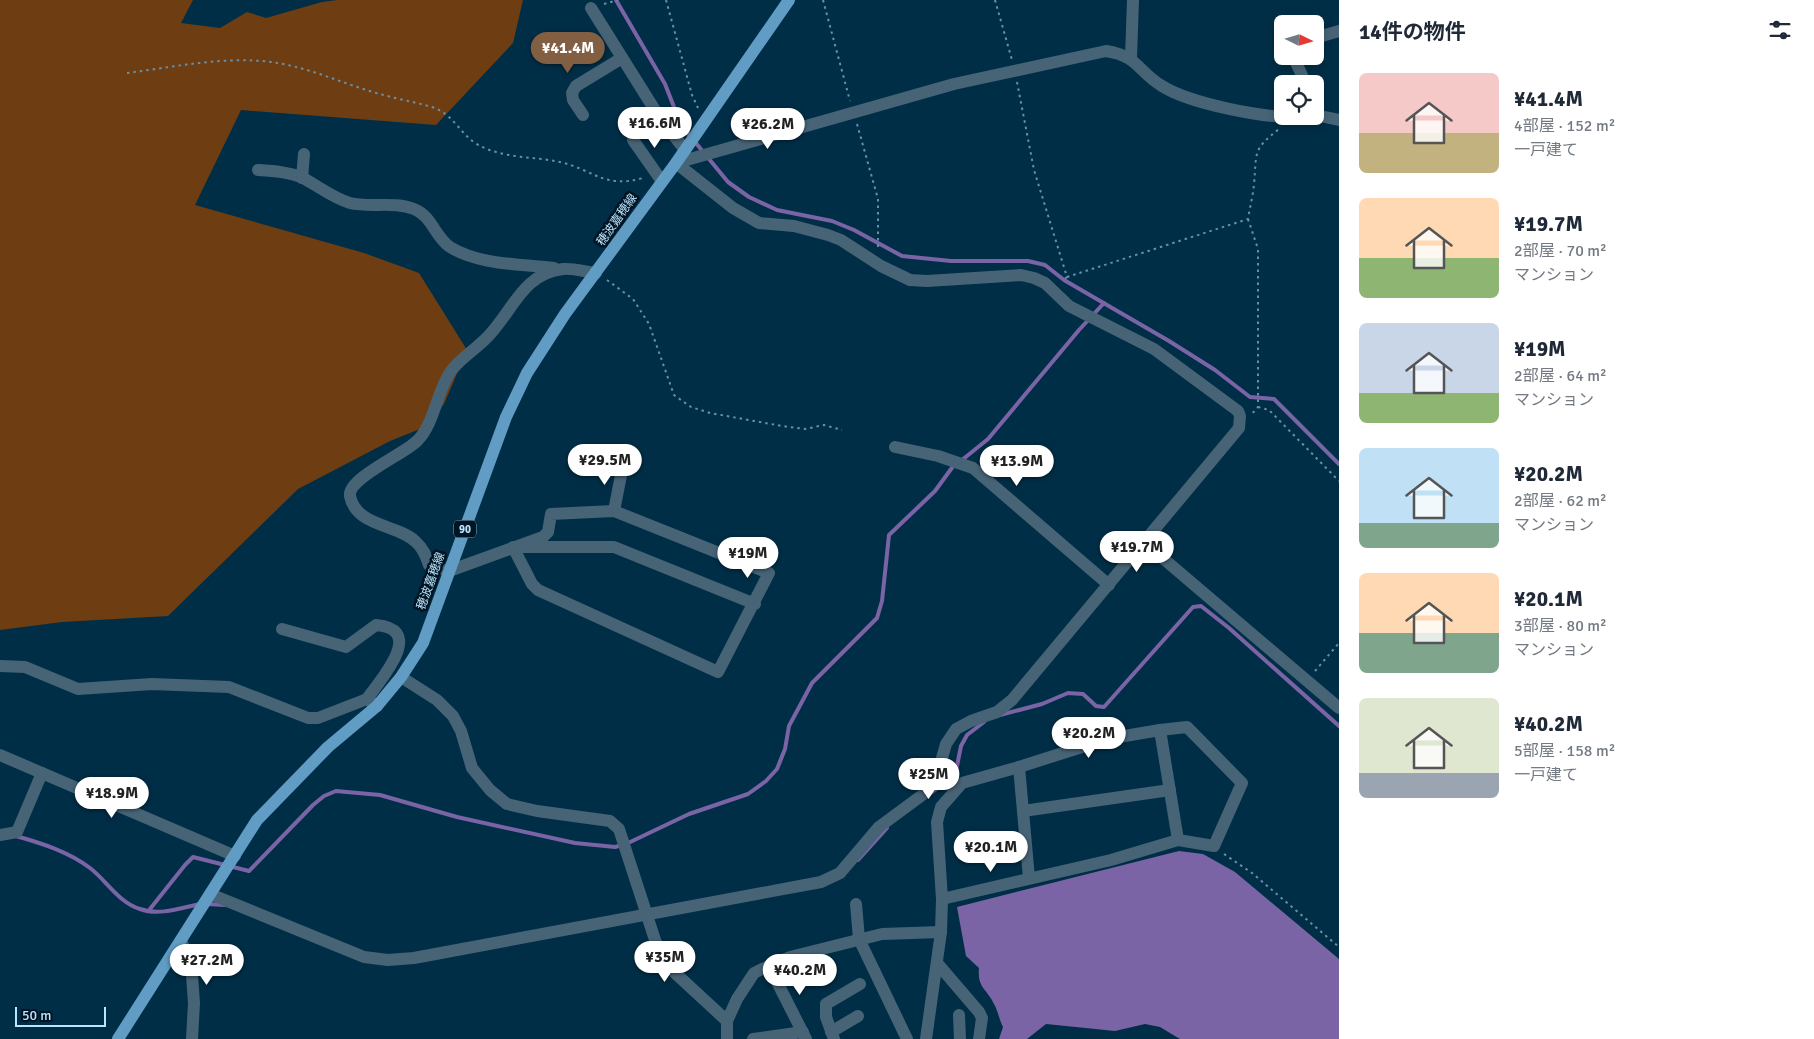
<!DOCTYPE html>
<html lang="ja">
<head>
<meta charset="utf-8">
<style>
	:root { --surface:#fff; --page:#f6f6f7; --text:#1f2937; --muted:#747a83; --accent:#825e42 }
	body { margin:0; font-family:Signika,"Noto Sans JP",sans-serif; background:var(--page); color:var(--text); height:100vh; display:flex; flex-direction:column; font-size:19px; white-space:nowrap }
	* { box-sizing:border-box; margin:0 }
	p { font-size:16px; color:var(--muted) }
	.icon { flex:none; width:28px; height:28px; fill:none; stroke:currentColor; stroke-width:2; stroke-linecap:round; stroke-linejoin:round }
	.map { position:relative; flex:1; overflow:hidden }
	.details { display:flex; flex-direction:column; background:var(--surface); width:475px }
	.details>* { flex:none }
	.needle { width:32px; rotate:95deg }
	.tools { position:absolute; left:1274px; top:15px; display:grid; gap:10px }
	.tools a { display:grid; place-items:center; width:50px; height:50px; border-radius:8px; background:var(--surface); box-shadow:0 2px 8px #0003; font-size:25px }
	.scale { position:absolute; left:15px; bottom:12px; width:91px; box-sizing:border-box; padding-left:5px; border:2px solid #bde3fd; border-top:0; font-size:14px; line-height:18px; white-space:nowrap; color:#bde3fd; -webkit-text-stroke:4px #001524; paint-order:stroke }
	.price { position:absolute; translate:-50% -42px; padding:0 11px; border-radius:18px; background:#fff; color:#222; font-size:16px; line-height:32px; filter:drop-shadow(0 1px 2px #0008) }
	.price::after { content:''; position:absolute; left:50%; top:30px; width:15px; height:11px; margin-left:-8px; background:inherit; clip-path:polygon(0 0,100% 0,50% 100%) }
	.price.selected { background:var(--accent); color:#fff }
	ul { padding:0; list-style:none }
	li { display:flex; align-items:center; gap:15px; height:125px; padding:0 20px }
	li span { display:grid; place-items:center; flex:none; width:140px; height:100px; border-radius:8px; color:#555 }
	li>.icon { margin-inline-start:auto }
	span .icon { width:60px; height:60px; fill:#fffc; stroke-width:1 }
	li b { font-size:21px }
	h2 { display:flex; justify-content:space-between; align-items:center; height:60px; padding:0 20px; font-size:21px }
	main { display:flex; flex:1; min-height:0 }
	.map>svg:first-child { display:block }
	.green { fill:#6e3e12 }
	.water { fill:#7a64a5 }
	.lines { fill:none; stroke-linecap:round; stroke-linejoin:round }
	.stream { stroke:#7a64a5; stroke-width:4 }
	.path { stroke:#6690a9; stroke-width:2; stroke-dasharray:2.5 4; stroke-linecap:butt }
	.minor { stroke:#476477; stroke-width:12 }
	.major { stroke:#609cc3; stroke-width:12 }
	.labels { text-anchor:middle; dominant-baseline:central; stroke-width:5; stroke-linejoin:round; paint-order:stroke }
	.shield { fill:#001524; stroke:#84a5bc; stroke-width:1 }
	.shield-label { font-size:11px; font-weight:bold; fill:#bde3fd }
	.street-label { font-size:12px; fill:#bde3fd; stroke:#001524 }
</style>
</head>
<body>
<main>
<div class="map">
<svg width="1339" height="1039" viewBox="0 0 1339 1039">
	<rect width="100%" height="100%" fill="#002e46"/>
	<path class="green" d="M 0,0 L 193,0 L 181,23 L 220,28 L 247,12 L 266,18 L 322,2 L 337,0 L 523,0 L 513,43 L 436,125 L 241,110 L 195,205 L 364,253 L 419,273 L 467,350 L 444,404 L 425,427 L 390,441 L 298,489 L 168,616 L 62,622 L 0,630 Z"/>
	<path class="water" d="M 1179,851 L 1203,854 L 1235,872 L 1339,959 L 1339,1039 L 1180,1039 L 1160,1027 L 1145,1024 L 1115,1031 L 1046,1024 L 1027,1039 L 999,1039 L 1003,1027 C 999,1019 998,1011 994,1004 C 987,989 977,988 979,968 L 966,956 L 957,907 Z"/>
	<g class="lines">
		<g class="stream">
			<path d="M 616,0 L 665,84 L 681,125 L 728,182 L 749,197 L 777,210 L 832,221 L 854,230 L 902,256 L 951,261 L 1028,261 L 1045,265 L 1064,280 L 1169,341 L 1215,370 L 1250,397 L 1274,399 L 1339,464"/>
			<path d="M 962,460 L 988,439 L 1079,330 L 1104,303"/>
			<path d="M 1000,715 L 1042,704 L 1068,693 L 1083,694 L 1096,706 L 1104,707 L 1193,607 L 1201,606 L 1229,628 L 1339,726"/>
			<path d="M 931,793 L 947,781 L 956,771 L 961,746 L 967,735 L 984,722"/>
			<path d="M 16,836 C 41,843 69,852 90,868 C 107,881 118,902 140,909 C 159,916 181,908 200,904"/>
			<path d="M 858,860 L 887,828"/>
			<path d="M 207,904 L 225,905"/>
			<path d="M 150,909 L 185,865 L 193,857 L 249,871 L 313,805 L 324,796 L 336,791 L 380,795 L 457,817 L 575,843 L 615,847 L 626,844 L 689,814 L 748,794 L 766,781 L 777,769 L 785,749 L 789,726 L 812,683 L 877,618 L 882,601 L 889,535 L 935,491 L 954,465"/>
		</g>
		<g class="path">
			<path d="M 666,0 L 692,95 L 698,108"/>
			<path d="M 823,0 L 850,101"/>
			<path d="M 995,0 L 1012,60"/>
			<path d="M 604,4 L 618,0"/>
			<path d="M 127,73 C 174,67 224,56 271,62 C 309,67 343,84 380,94 C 397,99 415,102 432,107 C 453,114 459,132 475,143 C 501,159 532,156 560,162 C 594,170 604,189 643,178"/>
			<path d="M 1017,82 L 1034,170 L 1067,277 L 1062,281"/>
			<path d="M 857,124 L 878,199 L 878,249"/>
			<path d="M 1248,219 L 1258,249 L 1258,407 L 1251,415"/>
			<path d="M 1067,277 L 1248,219 C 1250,207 1253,195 1254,184 C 1257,152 1252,150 1279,129"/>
			<path d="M 607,280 L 633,299 L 649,324 L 674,395 L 691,407 L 710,413 L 782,426 L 805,429 L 824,425 L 842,430"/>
			<path d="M 1258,407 L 1269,410 L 1339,481"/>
			<path d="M 1315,671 L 1339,643"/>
			<path d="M 1224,854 L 1252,873 L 1339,947"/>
		</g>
		<g class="minor">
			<path d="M 591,8 L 658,115 L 685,150"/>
			<path d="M 1315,38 L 1339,31"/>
			<path d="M 1293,56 L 1306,84"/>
			<path d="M 1131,58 L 1133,0"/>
			<path d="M 583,115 L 573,100 L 572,93 L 576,86 L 622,58"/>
			<path d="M 1315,115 L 1339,120"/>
			<path d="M 633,140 L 661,180"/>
			<path d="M 676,163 L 954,84 L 1106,51 C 1139,56 1137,71 1162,86 C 1189,103 1268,120 1299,116"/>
			<path d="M 258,170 C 273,171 289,172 303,178 C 318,186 333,198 350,203 C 370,208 394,201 414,209 C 432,216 435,237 450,247 C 479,265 521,264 554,268"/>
			<path d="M 302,178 L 304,154"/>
			<path d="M 596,273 C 586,272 573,268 563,269 C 525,273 514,307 492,332 C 480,347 462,356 451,371 C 437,390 435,422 418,440 C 407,453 347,478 350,496 C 356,527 398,524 416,542 C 423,548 426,556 429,565 L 449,571 L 543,537 L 548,532 L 551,514 L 614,511 L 769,573 L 718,672 L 538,590 L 532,584 L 513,547 L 614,547 L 755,604"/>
			<path d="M 895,447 L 938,456 L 973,468 L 1109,585"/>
			<path d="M 614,511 L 623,465"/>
			<path d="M 1145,543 L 1339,708"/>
			<path d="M 282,629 L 346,647 L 376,625 C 427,629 380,680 367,699"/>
			<path d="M 0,666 L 25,667 L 78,689 L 152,684 L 229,687 L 308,718 L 318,718 L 367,699 L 377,706"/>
			<path d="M 401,677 L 437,700 L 453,716 L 461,731 L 472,768 L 490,790 L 507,804 L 537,811 L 610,821 L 619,829 L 655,940 L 663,958 L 674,972 L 727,1021"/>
			<path d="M 0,755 L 235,856"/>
			<path d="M 1023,811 L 1170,790"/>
			<path d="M 0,835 L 17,832 L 42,773"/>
			<path d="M 1029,878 L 1019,767 L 1107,739 L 1160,730 L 1178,840"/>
			<path d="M 210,894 L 364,957 L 388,960 L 414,958 L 821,882 L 840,873 L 879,827 L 925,793 L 937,776 L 946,744 L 956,729 L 971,721 L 997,712 L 1012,700 L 1239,428 L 1240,416 L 1238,411 L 1154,349 L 1069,306 L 1045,283 L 1034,278 L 1021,275 L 927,281 L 910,280 L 881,266 L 841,240 L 828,235 L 794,226 L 759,223 L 733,208 L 676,163"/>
			<path d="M 942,899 L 937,822 L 941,807 L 962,783 L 1019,767"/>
			<path d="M 856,904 L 859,939 L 907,1039"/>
			<path d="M 181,941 L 191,962 L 194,1003 L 192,1039"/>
			<path d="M 937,963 L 979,1012 L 982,1018 L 979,1039"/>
			<path d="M 769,966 L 806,1039"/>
			<path d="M 959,1015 L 960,1039"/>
			<path d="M 831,1032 L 858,1016"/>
			<path d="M 727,1039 L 727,1021 L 737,999 L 754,973 L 760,970 L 790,957 L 882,934 L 941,932"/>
			<path d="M 753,1039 L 803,1032"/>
			<path d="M 834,1039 L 826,1017 L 826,1004 L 860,984"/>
			<path d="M 926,1039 L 941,932 L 942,899 L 1111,860 L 1178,840 L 1214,846 L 1242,783 L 1187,727 L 1160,730"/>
		</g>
		<path class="major" d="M 118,1039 L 257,820 L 328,747 L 377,706 L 401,677 L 423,643 L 506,417 L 527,373 L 565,314 L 676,163 L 789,0"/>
	</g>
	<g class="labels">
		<rect class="shield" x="454" y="520.5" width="22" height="17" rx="4"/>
		<g class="shield-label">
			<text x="465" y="529">90</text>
		</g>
		<g class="street-label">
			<text transform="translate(617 220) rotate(-55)">穂波嘉穂線</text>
			<text transform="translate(431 581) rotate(-70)">穂波嘉穂線</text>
		</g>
	</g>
</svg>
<div class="tools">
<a><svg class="needle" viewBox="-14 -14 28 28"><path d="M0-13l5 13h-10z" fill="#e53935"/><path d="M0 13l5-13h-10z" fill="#747a83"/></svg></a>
<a><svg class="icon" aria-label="locate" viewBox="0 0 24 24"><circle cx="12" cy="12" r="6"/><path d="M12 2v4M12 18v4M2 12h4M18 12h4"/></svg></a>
</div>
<div class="scale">50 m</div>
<b class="price selected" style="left:568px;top:74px">¥41.4M</b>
<b class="price" style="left:655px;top:149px">¥16.6M</b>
<b class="price" style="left:768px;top:150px">¥26.2M</b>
<b class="price" style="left:605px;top:486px">¥29.5M</b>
<b class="price" style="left:1017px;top:487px">¥13.9M</b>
<b class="price" style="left:1137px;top:573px">¥19.7M</b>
<b class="price" style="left:748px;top:579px">¥19M</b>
<b class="price" style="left:1089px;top:759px">¥20.2M</b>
<b class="price" style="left:929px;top:800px">¥25M</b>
<b class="price" style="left:112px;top:819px">¥18.9M</b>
<b class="price" style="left:991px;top:873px">¥20.1M</b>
<b class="price" style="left:665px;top:983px">¥35M</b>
<b class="price" style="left:207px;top:986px">¥27.2M</b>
<b class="price" style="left:800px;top:996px">¥40.2M</b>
</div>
<section class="details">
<h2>14件の物件<svg class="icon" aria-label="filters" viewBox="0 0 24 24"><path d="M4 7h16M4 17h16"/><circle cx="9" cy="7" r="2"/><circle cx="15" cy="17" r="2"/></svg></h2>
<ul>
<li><span style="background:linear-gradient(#f6c9c9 60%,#c2b280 0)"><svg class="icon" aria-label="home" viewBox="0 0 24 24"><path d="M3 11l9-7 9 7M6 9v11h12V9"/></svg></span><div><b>¥41.4M</b><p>4部屋 · 152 m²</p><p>一戸建て</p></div></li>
<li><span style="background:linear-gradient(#ffd9b3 60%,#8fb573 0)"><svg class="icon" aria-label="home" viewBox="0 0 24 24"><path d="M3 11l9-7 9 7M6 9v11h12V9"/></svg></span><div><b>¥19.7M</b><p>2部屋 · 70 m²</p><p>マンション</p></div></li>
<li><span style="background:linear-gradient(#c9d6e8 70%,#8fb573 0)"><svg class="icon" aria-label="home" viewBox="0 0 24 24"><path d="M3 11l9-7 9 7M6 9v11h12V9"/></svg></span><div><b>¥19M</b><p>2部屋 · 64 m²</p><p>マンション</p></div></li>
<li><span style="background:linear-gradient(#bfe0f5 75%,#7fa58c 0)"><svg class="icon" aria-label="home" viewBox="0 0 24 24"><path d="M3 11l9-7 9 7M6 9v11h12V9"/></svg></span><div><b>¥20.2M</b><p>2部屋 · 62 m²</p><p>マンション</p></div></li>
<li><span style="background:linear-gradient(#ffd9b3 60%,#7fa58c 0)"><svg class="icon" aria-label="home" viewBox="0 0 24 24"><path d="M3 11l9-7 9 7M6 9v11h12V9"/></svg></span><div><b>¥20.1M</b><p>3部屋 · 80 m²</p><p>マンション</p></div></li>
<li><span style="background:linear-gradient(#dfe7d0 75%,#9aa5b1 0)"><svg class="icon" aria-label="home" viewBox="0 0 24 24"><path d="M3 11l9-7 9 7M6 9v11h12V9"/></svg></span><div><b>¥40.2M</b><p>5部屋 · 158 m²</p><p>一戸建て</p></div></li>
</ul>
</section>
</main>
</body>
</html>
